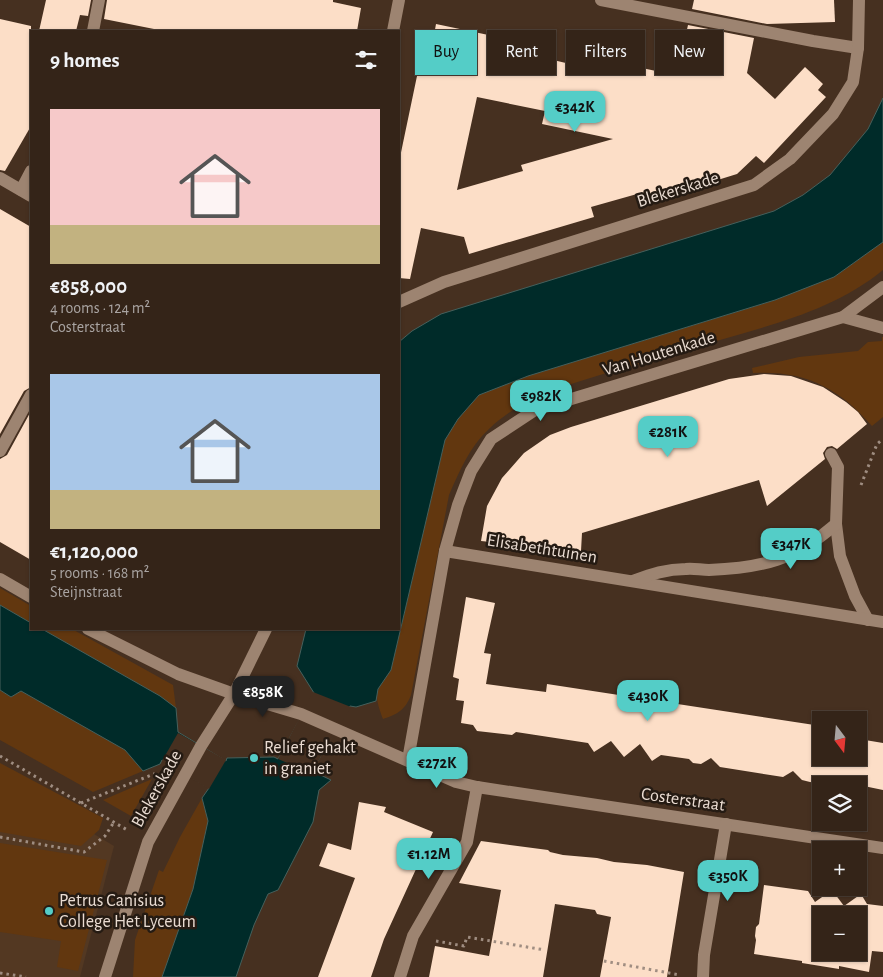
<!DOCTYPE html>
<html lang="en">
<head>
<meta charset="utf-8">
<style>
	:root { --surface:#342418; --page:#3f3025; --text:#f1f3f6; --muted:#a9a4a2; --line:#4e4137; --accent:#54cdc7 }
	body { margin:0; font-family:"Alegreya Sans",sans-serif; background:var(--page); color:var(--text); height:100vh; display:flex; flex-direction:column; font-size:19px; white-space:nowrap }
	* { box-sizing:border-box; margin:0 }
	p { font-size:16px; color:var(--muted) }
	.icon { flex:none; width:28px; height:28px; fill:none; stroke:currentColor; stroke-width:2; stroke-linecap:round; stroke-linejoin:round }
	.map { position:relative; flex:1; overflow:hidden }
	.panel { position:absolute; left:30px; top:30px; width:370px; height:600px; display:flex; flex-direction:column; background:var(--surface); border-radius:0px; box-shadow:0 1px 4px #0004,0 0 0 1px var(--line) }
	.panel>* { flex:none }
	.banner { position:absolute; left:415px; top:30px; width:392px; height:45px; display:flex; gap:10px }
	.needle { width:32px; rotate:164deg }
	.fabs { position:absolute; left:812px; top:711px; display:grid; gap:10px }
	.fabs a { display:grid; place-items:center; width:55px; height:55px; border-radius:0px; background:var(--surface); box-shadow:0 1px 4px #0004,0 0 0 1px var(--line); font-size:25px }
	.price { position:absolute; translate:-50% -42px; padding:0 11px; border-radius:10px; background:var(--accent); color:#111; font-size:16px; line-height:32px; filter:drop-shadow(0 1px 2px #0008) }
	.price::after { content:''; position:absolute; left:50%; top:30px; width:15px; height:11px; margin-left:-8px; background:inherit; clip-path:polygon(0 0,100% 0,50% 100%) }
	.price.active { background:#222; color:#fff }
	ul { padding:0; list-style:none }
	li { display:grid; align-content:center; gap:10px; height:265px; padding:0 20px }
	li span { display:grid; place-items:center; height:155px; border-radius:0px; color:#555 }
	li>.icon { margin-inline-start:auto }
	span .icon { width:90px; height:90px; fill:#fffc; stroke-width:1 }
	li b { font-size:21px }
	h2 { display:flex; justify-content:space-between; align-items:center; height:60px; padding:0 20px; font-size:21px }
	.chip { padding:0 18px; border-radius:0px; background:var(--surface); box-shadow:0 1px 4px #0004,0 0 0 1px var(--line); font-size:18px; line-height:45px }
	.chip.active { background:var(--accent); color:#111 }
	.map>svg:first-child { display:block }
	.built { fill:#533822 }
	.green { fill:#62370f }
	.water { fill:#002b29; stroke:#46605c }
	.pier { fill:#463020 }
	.building { fill:#fcdec7; fill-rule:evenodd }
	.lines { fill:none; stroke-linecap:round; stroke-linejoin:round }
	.path { stroke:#9f8d81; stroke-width:3; stroke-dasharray:2.5 4; stroke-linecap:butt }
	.minor { stroke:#9d8471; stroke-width:12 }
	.poi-dot { fill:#54cdc7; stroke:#251b13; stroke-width:2 }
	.labels { text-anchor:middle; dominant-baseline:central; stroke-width:5; stroke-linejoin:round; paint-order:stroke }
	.street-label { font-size:18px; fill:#eadcd2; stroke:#251b13 }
	.poi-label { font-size:18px; fill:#eadcd2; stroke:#251b13; text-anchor:start }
</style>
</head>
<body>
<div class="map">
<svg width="883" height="977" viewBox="0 0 883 977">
	<rect width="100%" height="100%" fill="#463020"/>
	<path class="built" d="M 0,778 L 114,846 L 80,977 L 0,977 Z"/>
	<g class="green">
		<path d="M 883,242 L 883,270 C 837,308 776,324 720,340 C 657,359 594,375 533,397 C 518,407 502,416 489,429 C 470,446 459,472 449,495 L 411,695 C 405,710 398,714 383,719 C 373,693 376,692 391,670 L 445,440 L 458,419 L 479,395 L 528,376 L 775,300 L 834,277 Z"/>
		<path d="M 882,337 L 883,337 L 883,417 L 872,426 C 839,388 805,370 753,373 L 752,368 L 799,357 L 858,351 L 868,342 L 882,341 Z"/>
		<path d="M 0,588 L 31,606 L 31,623 L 0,605 Z"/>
		<path d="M 42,629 L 72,629 L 173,685 L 176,708 L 160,696 Z"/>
		<path d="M 0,690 L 11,697 L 21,691 L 125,750 L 143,771 L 93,792 L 0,740 Z"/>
		<path d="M 0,763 L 103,818 L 99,830 L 81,846 L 0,832 Z"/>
		<path d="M 152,779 L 131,816 L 103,800 Z"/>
		<path d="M 202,798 L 208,821 L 206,830 L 193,889 L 162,977 L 133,977 L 135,940 L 159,870 L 163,872 L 180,837 Z"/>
		<path d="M 0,843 L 107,860 L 78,971 L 57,967 L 61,941 L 0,932 Z"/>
	</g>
	<path class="water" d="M 883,98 L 883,242 L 834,277 L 775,300 L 528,376 L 479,395 L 458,419 L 445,440 L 391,670 L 378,689 L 376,701 L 356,707 L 350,706 L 312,771 L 331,780 L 319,790 L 313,822 L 278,890 L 268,894 L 254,925 L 236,977 L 162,977 L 193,889 L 206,830 L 208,821 L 202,798 L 209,788 L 162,760 L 160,764 L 143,771 L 125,750 L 21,691 L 11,697 L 0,690 L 0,605 L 31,623 L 31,629 L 42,629 L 160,696 L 176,708 L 178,732 L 226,761 L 227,758 L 274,757 L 278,759 L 314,693 L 297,666 L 306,629 L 399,629 L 399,342 L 412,331 L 441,314 L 774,211 L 803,195 L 830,175 L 868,129 Z"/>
	<g class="pier">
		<path d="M 313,692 L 351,707 L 311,773 L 278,759 Z"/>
		<path d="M 178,733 L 226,760 L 209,789 L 162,761 Z"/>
	</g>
	<g class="building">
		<path d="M 46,0 L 91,0 L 88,16 L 80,15 L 76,31 L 39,31 Z"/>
		<path d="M 107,0 L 333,0 L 333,2 L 361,8 L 357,31 L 164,31 L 104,19 Z"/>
		<path d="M 694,0 L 834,0 L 835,22 L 767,24 L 692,9 Z"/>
		<path d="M 0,19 L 31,26 L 31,126 L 5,171 L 0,170 Z"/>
		<path d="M 436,24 L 526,43 L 524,53 L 570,64 L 572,53 L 670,74 L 674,50 L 682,52 L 688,25 L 754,38 L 747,73 L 775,99 L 805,67 L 823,84 L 818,90 L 826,97 L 764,163 L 756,156 L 737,174 L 640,204 L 637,194 L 591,207 L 594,217 L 469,254 L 464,237 L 421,228 L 410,279 L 399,278 L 399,162 L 426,33 L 434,35 ZM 477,97 L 545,111 L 542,124 L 613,139 L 521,165 L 523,171 L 457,190 Z"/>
		<path d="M 0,209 L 31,227 L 31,387 L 24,391 L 0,434 Z"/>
		<path d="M 764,374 L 791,376 L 823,387 L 846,402 L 858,412 L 867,424 L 837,449 L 832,446 L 827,447 L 823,453 L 825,459 L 767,506 L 759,480 L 582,533 L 581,551 L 481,541 L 487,506 L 502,478 L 524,453 L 550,435 L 571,427 L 729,379 Z"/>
		<path d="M 31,411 L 31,560 L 0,542 L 0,459 L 7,455 Z"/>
		<path d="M 466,597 L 495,603 L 484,653 L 491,654 L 486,684 L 546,692 L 547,684 L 821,726 L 821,758 L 859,758 L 859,739 L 883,743 L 883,790 L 859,785 L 832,785 L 810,782 L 802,780 L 793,771 L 783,777 L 720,767 L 711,758 L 701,764 L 693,763 L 689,759 L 661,755 L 652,761 L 640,744 L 624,757 L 611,741 L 594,752 L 588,743 L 516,732 L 512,735 L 477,731 L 473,725 L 461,723 L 464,701 L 456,700 L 459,679 L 453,677 Z"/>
		<path d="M 359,802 L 386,807 L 384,812 L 433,832 L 384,939 L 371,977 L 318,977 L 355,878 L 319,866 L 328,843 L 351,850 Z"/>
		<path d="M 481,841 L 548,850 L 550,852 L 563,855 L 597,858 L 614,862 L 647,865 L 684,872 L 667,977 L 600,977 L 611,917 L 597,914 L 595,910 L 555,904 L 543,977 L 429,977 L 435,946 L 489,956 L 501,890 L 459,883 Z"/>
		<path d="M 764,885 L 808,891 L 815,902 L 832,890 L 844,906 L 861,894 L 867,904 L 883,906 L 883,952 L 872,951 L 869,972 L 839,966 L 839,969 L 802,963 L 802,961 L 754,954 L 756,940 L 755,936 L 756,927 L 759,924 ZM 821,915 L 859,915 L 859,952 L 821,952 Z"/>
	</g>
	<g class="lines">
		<g class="path">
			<path d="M 861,485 L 877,444 L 883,439"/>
			<path d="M 0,756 L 129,831"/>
			<path d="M 81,803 L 154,774 L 160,777"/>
			<path d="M 0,837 L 84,852 L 105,836 L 114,822"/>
			<path d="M 436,941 L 464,946 L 467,937 L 545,950"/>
			<path d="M 604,961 L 680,975"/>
			<path d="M 0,973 L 26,977"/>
		</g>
		<g class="minor">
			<path d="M 601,0 L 813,41 L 858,48"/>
			<path d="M 93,31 L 99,0"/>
			<path d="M 393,31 L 399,0"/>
			<path d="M 0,178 L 31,196"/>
			<path d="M 21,190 L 31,171"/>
			<path d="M 399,302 L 444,282 L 754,185 L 790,159 L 833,114 L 853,82 L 858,48 L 859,0"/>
			<path d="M 843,317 L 883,328"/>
			<path d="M 0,451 L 31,395"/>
			<path d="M 836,524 L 840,556 L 855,596 L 868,620"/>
			<path d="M 445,551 L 883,622"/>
			<path d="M 0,579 L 31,597"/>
			<path d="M 633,581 C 652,574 666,569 686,569 C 693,568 701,570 709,570 C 762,568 795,560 836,524 L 838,467 L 831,454"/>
			<path d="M 88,629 L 178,674 L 234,694 L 301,714 L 456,782 L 477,787 L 883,848"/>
			<path d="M 408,760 L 445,551 L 458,505 L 471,471 L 491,439 L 535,410 L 843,317 L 883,287"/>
			<path d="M 105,977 L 148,842 L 201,746 L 234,694 L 266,629"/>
			<path d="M 400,977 L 413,936 L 467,842 L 477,787"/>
			<path d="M 703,977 L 704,955 L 726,824"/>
		</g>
	</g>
	<g class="poi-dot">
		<circle cx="254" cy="758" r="5"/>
		<circle cx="49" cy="911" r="5"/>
	</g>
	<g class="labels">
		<g class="street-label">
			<text transform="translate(678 190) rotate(-17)">Blekerskade</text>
			<text transform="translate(659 354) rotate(-17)">Van Houtenkade</text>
			<text transform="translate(542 549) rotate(9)">Elisabethtuinen</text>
			<text transform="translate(157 789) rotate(-61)">Blekerskade</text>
			<text transform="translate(683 800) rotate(8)">Costerstraat</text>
		</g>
		<g class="poi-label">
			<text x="264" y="748">Relief gehakt<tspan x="264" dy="21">in graniet</tspan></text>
			<text x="59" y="901">Petrus Canisius<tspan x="59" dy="21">College Het Lyceum</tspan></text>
		</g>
	</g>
</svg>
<div class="fabs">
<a><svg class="needle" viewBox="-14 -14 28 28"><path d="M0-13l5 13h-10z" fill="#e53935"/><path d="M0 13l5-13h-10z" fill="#a9a4a2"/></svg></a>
<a><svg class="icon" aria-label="layers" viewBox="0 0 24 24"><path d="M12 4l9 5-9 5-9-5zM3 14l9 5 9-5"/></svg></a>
<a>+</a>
<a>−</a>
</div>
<b class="price" style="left:575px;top:133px">€342K</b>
<b class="price" style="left:541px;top:422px">€982K</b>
<b class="price" style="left:668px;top:458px">€281K</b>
<b class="price" style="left:791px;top:570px">€347K</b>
<b class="price active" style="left:263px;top:718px">€858K</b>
<b class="price" style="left:648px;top:722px">€430K</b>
<b class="price" style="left:437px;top:789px">€272K</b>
<b class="price" style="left:429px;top:880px">€1.12M</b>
<b class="price" style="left:728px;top:902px">€350K</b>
<div class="banner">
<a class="chip active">Buy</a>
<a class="chip">Rent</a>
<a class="chip">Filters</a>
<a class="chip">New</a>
</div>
<section class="panel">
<h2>9 homes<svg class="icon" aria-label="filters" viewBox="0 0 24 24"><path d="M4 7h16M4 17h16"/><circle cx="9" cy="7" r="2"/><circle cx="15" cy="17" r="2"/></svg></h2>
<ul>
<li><span style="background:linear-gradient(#f6c9c9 75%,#c2b280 0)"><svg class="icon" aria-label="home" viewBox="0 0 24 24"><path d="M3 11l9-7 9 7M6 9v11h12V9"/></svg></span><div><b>€858,000</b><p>4 rooms · 124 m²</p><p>Costerstraat</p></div></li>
<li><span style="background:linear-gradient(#a9c7e8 75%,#c2b280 0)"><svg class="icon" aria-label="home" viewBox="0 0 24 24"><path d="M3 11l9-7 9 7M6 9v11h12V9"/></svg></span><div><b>€1,120,000</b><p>5 rooms · 168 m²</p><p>Steijnstraat</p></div></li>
</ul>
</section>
</div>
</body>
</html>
